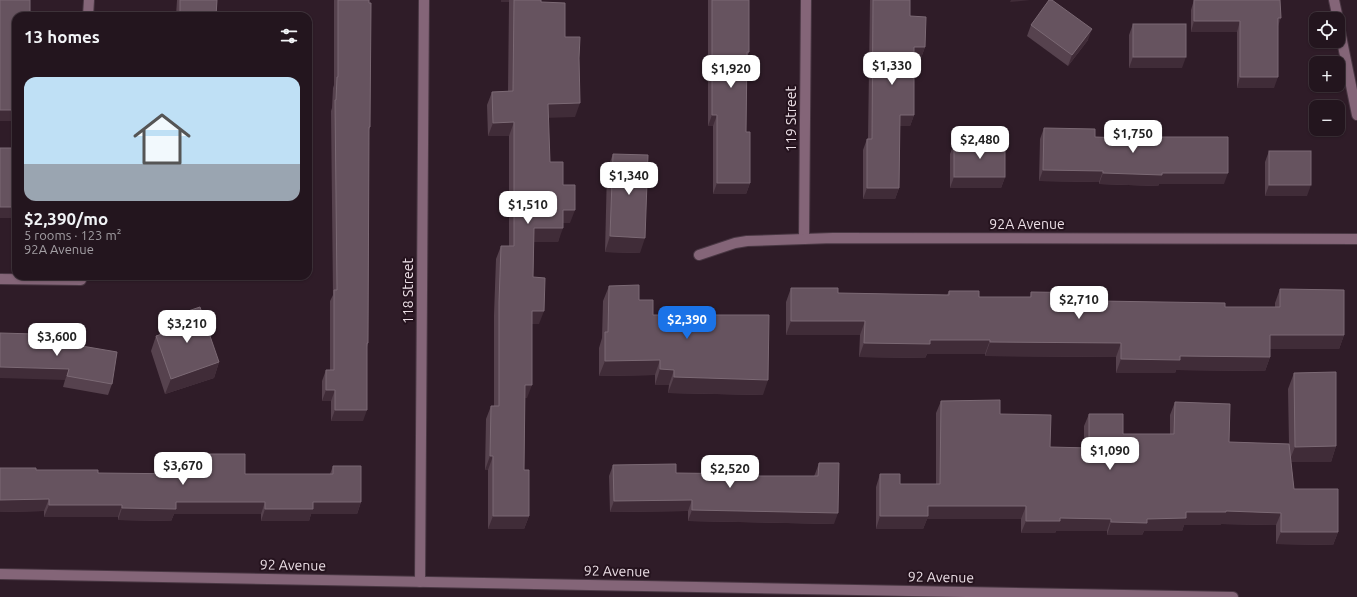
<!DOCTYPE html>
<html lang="en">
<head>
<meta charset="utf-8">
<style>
	:root { --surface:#23151e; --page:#2b1e27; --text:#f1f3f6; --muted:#a39fa4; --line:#40343c; --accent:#1a73e8 }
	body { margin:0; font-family:Ubuntu,sans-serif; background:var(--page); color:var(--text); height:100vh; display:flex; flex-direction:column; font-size:15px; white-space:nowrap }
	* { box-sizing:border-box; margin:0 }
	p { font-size:13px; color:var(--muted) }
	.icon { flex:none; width:22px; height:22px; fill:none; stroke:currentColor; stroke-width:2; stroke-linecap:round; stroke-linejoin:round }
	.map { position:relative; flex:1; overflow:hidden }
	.drawer { position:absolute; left:12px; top:12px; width:300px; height:268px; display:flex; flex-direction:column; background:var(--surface); border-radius:12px; box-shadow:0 1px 3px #0004,0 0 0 1px var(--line) }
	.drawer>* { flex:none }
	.buttons { position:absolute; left:1309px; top:12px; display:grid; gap:8px }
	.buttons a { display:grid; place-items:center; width:36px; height:36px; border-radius:8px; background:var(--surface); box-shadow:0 1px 3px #0004,0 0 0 1px var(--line); font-size:20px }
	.price { position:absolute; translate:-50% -34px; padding:0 9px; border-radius:8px; background:#fff; color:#222; font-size:13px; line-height:26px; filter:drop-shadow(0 1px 2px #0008) }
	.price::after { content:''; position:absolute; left:50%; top:24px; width:12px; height:9px; margin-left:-6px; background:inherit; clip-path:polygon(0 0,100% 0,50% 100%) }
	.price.selected { background:var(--accent); color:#fff }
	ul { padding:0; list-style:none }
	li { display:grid; align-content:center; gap:8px; height:212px; padding:0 12px }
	li span { display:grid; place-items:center; height:124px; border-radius:12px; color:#555 }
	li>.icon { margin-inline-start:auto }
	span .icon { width:72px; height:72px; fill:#fffc; stroke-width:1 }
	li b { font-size:17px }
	h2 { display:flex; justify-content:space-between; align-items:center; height:48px; padding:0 12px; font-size:17px }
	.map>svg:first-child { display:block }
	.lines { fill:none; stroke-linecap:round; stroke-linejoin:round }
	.minor-casing { stroke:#493743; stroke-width:12 }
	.minor { stroke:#846578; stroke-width:10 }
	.wall { fill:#56424e }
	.shaded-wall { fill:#402c38 }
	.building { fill:#66535f; stroke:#7b6974 }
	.labels { text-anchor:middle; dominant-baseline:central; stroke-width:4; stroke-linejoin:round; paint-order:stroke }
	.street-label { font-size:14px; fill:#ecdfe6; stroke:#25131e }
</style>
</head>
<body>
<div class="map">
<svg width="1357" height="597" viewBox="0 0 1357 597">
	<rect width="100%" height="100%" fill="#2f1c28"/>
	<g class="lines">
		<g class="minor-casing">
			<g id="minor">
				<path d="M 1334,0 L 1338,19"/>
				<path d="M 88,16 L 89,0"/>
				<path d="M 1338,21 L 1357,115"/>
				<path d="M 804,239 L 806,0"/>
				<path d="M 699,255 L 735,243 L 747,241 L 833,238 L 1357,239"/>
				<path d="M 0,279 L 81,280 L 81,276"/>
				<path d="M 0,574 L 1233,597"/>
				<path d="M 420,582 L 424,0"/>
			</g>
		</g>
		<use href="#minor" class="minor"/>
	</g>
	<g class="wall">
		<path d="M 177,0 L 217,0 L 216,16 L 176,16 Z"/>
		<path d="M 334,0 L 369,0 L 370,127 L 369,130 L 368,343 L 367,347 L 363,421 L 331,421 L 331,401 L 322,401 L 322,381 L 326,370 L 330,370 L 330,301 L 333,295 L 331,111 L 332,108 L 333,88 L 334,85 Z"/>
		<path d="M 501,0 L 541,0 L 541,2 L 565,37 L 575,117 L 548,117 L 550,162 L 563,185 L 570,223 L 563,223 L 558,242 L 534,242 L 533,277 L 539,324 L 532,324 L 527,398 L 525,398 L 524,470 L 529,516 L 524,529 L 488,529 L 488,470 L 485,470 L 486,419 L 491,406 L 494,406 L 494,315 L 496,259 L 501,246 L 509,246 L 509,136 L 488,136 L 487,105 L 492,92 L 508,91 L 509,2 L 501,2 Z"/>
		<path d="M 708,0 L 749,0 L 749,52 L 747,58 L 746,132 L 750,183 L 746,194 L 713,194 L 713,126 L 708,126 Z"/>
		<path d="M 870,0 L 910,0 L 910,16 L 925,47 L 921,58 L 914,58 L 914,115 L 910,126 L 900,126 L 899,188 L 895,199 L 863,199 L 863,150 L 867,139 L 868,139 Z"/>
		<path d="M 1194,0 L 1278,26 L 1274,88 L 1237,88 L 1237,32 L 1191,32 L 1191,10 Z"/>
		<path d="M 1133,24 L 1182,68 L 1129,68 L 1129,35 Z"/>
		<path d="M 1031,25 L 1088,40 L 1068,66 L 1027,36 Z"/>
		<path d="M 1044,128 L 1095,137 L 1154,139 L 1155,137 L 1224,184 L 1159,184 L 1158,186 L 1099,184 L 1099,182 L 1039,181 L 1040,139 Z"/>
		<path d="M 954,143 L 1005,177 L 1001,188 L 950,188 L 950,154 Z"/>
		<path d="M 1269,151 L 1307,196 L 1265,196 L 1265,162 Z"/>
		<path d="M 613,154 L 640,253 L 605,252 L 607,170 Z"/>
		<path d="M 609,286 L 639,300 L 653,315 L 763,395 L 668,393 L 669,385 L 655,385 L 655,375 L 599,376 L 599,348 L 602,338 L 603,301 Z"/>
		<path d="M 791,288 L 838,293 L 947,295 L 949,291 L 979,297 L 1030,297 L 1031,292 L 1099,301 L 1225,307 L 1275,307 L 1275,303 L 1280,289 L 1344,335 L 1339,349 L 1270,349 L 1270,357 L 1265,371 L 1176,370 L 1175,373 L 1116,373 L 1116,357 L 985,356 L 985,354 L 927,354 L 925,358 L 859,357 L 860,335 L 786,335 L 786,302 Z"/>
		<path d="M 164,319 L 219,362 L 214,378 L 165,394 L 151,351 L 156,336 L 159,335 Z"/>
		<path d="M 35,338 L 112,384 L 108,395 L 63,387 L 65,380 Z"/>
		<path d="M 1294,373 L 1336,446 L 1331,462 L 1291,462 L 1294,489 L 1338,532 L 1333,545 L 1276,544 L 1276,525 L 1221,524 L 1221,525 L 1184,525 L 1182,531 L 1144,531 L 1142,535 L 1107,535 L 1107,531 L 1056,531 L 1055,533 L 1021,533 L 1021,519 L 927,519 L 923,529 L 876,529 L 876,487 L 880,474 L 900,484 L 936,484 L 936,413 L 941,401 L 1000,414 L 1050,447 L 1084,448 L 1084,426 L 1089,414 L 1123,434 L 1170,434 L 1170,415 L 1175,402 L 1229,442 L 1289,444 L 1288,389 Z"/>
		<path d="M 190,454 L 245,474 L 330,474 L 333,466 L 361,502 L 357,514 L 311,514 L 309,521 L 261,521 L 261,514 L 174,514 L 171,521 L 118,520 L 118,517 L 44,517 L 44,511 L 0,512 L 0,468 L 98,473 L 186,474 L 186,466 Z"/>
		<path d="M 819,463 L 834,524 L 688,521 L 688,511 L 610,512 L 609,476 L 613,465 L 676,473 L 750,476 L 814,476 L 815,474 Z"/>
	</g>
	<g class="shaded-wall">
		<rect x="501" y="0" width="8" height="2"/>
		<path d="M 1011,0 L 1030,0 L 1010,2 Z"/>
		<path d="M 1278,18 L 1281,18 L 1277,29 Z"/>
		<path d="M 1194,21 L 1240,21 L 1237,32 L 1191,32 Z"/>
		<path d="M 1092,29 L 1088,40 L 1068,66 L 1072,55 Z"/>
		<path d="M 914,47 L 925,47 L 921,58 L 910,58 Z"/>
		<path d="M 1133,57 L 1186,57 L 1182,68 L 1129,68 Z"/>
		<path d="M 1240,77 L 1278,77 L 1274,88 L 1237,88 Z"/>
		<path d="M 580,103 L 575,117 L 543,118 L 548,104 Z"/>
		<rect x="0" y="110" width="16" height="11"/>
		<path d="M 712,115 L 717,115 L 713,126 L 708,126 Z"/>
		<path d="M 900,115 L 914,115 L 910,126 L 896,126 Z"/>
		<path d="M 514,122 L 509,136 L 488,136 L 493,123 Z"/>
		<path d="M 1043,170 L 1103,171 L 1099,182 L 1039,181 Z"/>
		<path d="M 1103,173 L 1228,173 L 1224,184 L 1159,184 L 1158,186 L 1099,184 Z"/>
		<path d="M 954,177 L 1005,177 L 1001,188 L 950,188 Z"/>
		<path d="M 717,183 L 750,183 L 746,194 L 713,194 Z"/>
		<path d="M 1269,185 L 1311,185 L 1307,196 L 1265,196 Z"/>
		<path d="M 867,188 L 899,188 L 895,199 L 863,199 Z"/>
		<rect x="0" y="207" width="16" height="11"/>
		<path d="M 563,210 L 575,210 L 570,223 L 558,223 Z"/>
		<path d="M 534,228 L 563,228 L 558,242 L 530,242 Z"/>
		<path d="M 610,236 L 645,238 L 640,253 L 605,252 Z"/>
		<path d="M 168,276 L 197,276 L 195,281 L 167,281 Z"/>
		<path d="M 532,311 L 544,311 L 539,324 L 527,324 Z"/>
		<path d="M 791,321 L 865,321 L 860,335 L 786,335 Z"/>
		<path d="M 1270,335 L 1344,335 L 1339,349 L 1265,349 Z"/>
		<path d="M 930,340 L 990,340 L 985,354 L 927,354 L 925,358 L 859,357 L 864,343 Z"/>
		<path d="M 990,342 L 1121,343 L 1116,357 L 985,356 Z"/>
		<path d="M 1180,356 L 1270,357 L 1265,371 L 1176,370 L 1175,373 L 1116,373 L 1121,359 Z"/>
		<path d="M 660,360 L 655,375 L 599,376 L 605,361 Z"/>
		<path d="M 219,362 L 214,378 L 165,394 L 171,379 Z"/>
		<path d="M 0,367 L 69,369 L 65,380 L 0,378 Z"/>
		<path d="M 660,369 L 674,370 L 669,385 L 655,385 Z"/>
		<path d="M 674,377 L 768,380 L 763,395 L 668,393 Z"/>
		<path d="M 525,385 L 532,385 L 527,398 L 520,398 Z"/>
		<path d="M 326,390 L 335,390 L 331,401 L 322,401 Z"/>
		<path d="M 335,410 L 367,410 L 363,421 L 331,421 Z"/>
		<path d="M 1336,446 L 1331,462 L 1289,462 L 1295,447 Z"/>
		<path d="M 490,456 L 493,456 L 488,470 L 485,470 Z"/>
		<path d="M 49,499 L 44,511 L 0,512 L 0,500 Z"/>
		<path d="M 692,500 L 688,511 L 610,512 L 614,501 Z"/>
		<path d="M 176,502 L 265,502 L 261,514 L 174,514 L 171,521 L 118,520 L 122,508 Z"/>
		<path d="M 313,502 L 361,502 L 357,514 L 311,514 L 309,521 L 261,521 L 265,509 Z"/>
		<path d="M 49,505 L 122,505 L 118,517 L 44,517 Z"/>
		<path d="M 928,506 L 1026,506 L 1021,519 L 927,519 L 923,529 L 876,529 L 880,516 Z"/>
		<path d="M 692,510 L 838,513 L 834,524 L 688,521 Z"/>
		<path d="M 1226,511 L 1281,513 L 1276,525 L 1221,524 L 1221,525 L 1184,525 L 1182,531 L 1144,531 L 1142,535 L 1107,535 L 1111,522 L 1147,519 L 1186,512 Z"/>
		<path d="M 493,516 L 529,516 L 524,529 L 488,529 Z"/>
		<path d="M 1060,518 L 1111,519 L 1107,531 L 1056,531 L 1055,533 L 1021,533 L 1026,521 Z"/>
		<path d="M 1281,532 L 1338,532 L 1333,545 L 1276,544 Z"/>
	</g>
	<g class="building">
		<path d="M 0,0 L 30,0 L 30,16 L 16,16 L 16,110 L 0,110 Z"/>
		<path d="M 180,0 L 217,0 L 216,16 L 180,16 Z"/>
		<path d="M 338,0 L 369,0 L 369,3 L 371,3 L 370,127 L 369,127 L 368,343 L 367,343 L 367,410 L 335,410 L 335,390 L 326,390 L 326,370 L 334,370 L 334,290 L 337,290 L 335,100 L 336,100 L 337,77 L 338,77 Z"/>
		<path d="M 514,0 L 541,0 L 541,2 L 565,3 L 565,37 L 580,37 L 579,58 L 580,103 L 548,104 L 550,162 L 563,162 L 563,185 L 575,185 L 575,210 L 563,210 L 563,228 L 534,228 L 533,277 L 545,278 L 544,311 L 532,311 L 532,385 L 525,385 L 524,470 L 529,470 L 529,516 L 493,516 L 493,456 L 490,456 L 491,406 L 499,406 L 499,302 L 501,246 L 514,246 L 514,122 L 493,123 L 492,92 L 513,91 Z"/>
		<path d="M 712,0 L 749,0 L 749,52 L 747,52 L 746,132 L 750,132 L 750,183 L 717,183 L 717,115 L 712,115 Z"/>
		<path d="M 873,0 L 910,0 L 910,16 L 926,17 L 925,47 L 914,47 L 914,115 L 900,115 L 899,188 L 867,188 L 867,139 L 872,139 Z"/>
		<path d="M 1049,0 L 1052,0 L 1092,29 L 1072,55 L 1031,25 Z"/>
		<path d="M 1194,0 L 1280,0 L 1281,18 L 1278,18 L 1278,77 L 1240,77 L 1240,21 L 1194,21 Z"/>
		<rect x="1133" y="24" width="53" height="33"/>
		<path d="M 1044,128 L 1095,129 L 1095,137 L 1155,139 L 1155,137 L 1228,137 L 1228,173 L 1162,173 L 1162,175 L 1103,173 L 1103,171 L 1043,170 Z"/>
		<rect x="954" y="143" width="51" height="34"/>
		<rect x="0" y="148" width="16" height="59"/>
		<rect x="1269" y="151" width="42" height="34"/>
		<path d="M 613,154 L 648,155 L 645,238 L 610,236 Z"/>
		<path d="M 639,285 L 639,300 L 653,300 L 653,315 L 769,315 L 768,380 L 674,377 L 674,370 L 660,369 L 660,360 L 605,361 L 605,332 L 608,332 L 609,286 Z"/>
		<path d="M 791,288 L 838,288 L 838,293 L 949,295 L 949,291 L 979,291 L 979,297 L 1031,297 L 1031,292 L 1099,293 L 1099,301 L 1225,303 L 1225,307 L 1280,307 L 1280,289 L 1344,290 L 1344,335 L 1270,335 L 1270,357 L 1180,356 L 1180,360 L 1121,359 L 1121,343 L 990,342 L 990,340 L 930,340 L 930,344 L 864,343 L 865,321 L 791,321 Z"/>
		<path d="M 200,307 L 219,362 L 171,379 L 156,336 L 168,332 L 164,319 Z"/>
		<path d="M 0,333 L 35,334 L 35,338 L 117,352 L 112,384 L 67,376 L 69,369 L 0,367 Z"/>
		<path d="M 1336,372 L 1336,446 L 1295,447 L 1294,373 Z"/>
		<path d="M 1000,400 L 1000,414 L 1051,415 L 1050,447 L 1089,448 L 1089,414 L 1123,414 L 1123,434 L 1174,434 L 1175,402 L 1230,404 L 1229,442 L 1289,444 L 1294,489 L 1338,489 L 1338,532 L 1281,532 L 1281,513 L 1226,511 L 1226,512 L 1186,512 L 1186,518 L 1147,519 L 1147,523 L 1111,522 L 1111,519 L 1060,518 L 1060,521 L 1026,521 L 1026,506 L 928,506 L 928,516 L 880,516 L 880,474 L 900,474 L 900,484 L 940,484 L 941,401 Z"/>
		<path d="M 190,454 L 245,454 L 245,474 L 333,474 L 333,466 L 361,466 L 361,502 L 313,502 L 313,509 L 265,509 L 265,502 L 176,502 L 176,509 L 122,508 L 122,505 L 49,505 L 49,499 L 0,500 L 0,468 L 36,468 L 36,470 L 98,470 L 98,473 L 190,474 Z"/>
		<path d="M 819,463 L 839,463 L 838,513 L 692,510 L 692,500 L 614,501 L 613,465 L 676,464 L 676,473 L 750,474 L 750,476 L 818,476 Z"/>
	</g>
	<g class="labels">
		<g class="street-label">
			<text transform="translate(791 119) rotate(-90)">119 Street</text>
			<text x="1027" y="224">92A Avenue</text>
			<text transform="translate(408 291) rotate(-90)">118 Street</text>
			<text transform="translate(293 565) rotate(1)">92 Avenue</text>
			<text transform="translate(617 571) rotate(1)">92 Avenue</text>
			<text transform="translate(941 577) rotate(1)">92 Avenue</text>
		</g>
	</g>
</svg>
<div class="buttons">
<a><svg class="icon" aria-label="locate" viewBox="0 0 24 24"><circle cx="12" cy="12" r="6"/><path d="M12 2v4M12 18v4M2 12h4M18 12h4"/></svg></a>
<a>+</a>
<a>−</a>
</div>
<b class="price" style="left:892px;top:86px">$1,330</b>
<b class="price" style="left:731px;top:89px">$1,920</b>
<b class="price" style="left:1133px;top:154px">$1,750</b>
<b class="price" style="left:980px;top:160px">$2,480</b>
<b class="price" style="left:629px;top:196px">$1,340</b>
<b class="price" style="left:528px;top:225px">$1,510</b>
<b class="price" style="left:1079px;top:320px">$2,710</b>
<b class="price selected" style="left:687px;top:340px">$2,390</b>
<b class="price" style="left:187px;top:344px">$3,210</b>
<b class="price" style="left:57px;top:357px">$3,600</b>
<b class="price" style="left:1110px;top:471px">$1,090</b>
<b class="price" style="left:183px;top:486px">$3,670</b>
<b class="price" style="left:730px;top:489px">$2,520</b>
<section class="drawer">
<h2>13 homes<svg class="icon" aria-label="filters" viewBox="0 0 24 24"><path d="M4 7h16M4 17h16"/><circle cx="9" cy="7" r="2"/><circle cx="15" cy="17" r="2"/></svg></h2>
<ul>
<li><span style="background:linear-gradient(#bfe0f5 70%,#9aa5b1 0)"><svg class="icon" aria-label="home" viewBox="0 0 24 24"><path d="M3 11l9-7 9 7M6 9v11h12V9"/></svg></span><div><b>$2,390/mo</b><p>5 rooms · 123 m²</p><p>92A Avenue</p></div></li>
</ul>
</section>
</div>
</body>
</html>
